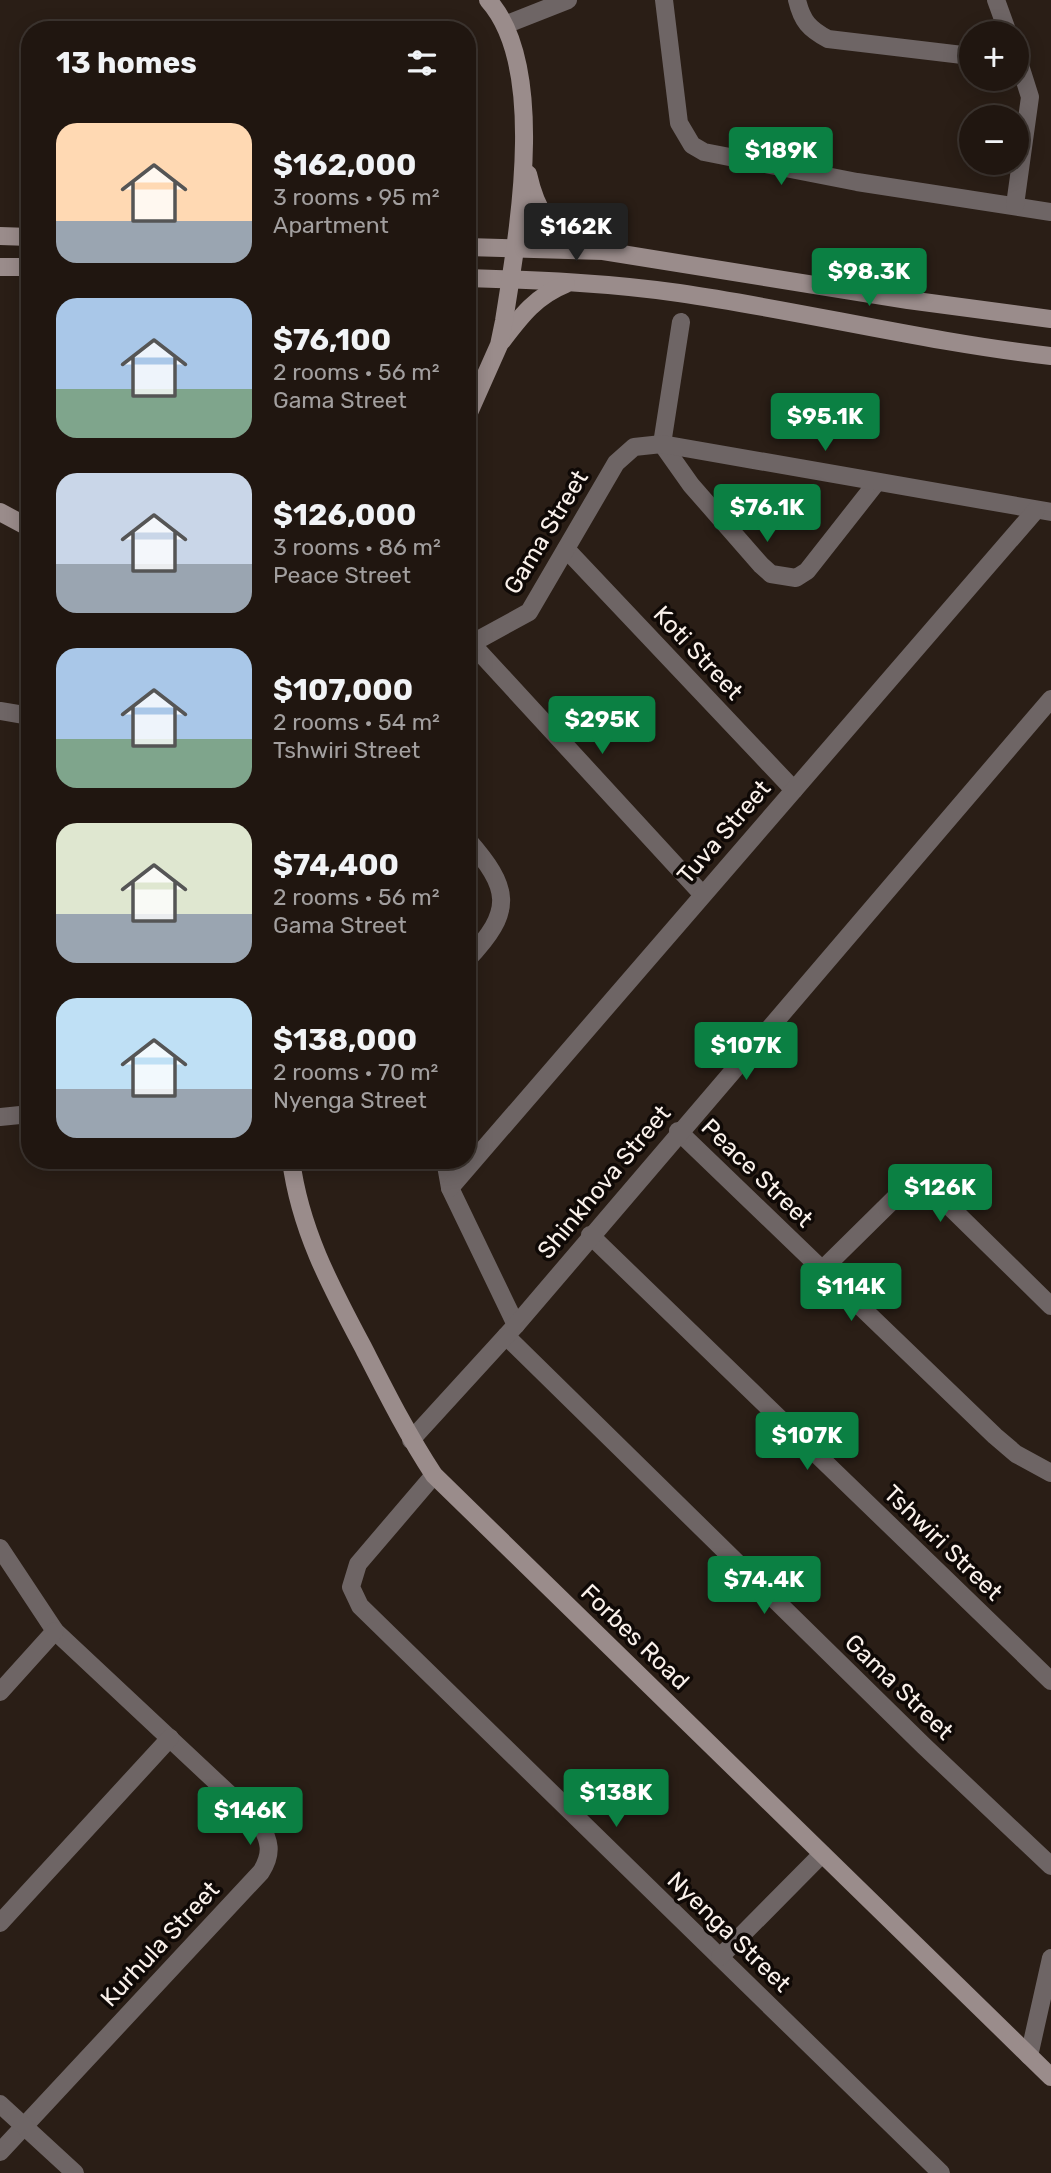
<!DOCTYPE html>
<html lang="en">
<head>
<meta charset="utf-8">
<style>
	:root { --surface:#201610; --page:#281f19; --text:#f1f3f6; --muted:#a29f9f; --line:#3d3530; --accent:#0b8043 }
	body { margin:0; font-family:Rubik,sans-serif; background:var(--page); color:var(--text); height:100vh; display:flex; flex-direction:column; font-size:26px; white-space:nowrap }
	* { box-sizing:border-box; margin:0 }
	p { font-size:23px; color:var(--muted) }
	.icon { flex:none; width:38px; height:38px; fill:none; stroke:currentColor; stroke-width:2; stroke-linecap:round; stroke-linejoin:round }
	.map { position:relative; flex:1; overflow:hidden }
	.details { position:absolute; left:21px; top:21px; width:455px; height:1148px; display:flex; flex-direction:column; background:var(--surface); border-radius:28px; box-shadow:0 4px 18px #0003,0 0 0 2px var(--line) }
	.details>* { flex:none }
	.tools { position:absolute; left:959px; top:21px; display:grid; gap:14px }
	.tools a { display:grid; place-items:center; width:70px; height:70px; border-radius:50%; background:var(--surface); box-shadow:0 4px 18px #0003,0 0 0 2px var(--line); font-size:35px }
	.price { position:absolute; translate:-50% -60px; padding:0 16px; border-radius:7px; background:var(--accent); color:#fff; font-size:23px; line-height:46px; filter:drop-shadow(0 2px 4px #0008) }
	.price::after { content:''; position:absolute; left:50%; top:42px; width:21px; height:16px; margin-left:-10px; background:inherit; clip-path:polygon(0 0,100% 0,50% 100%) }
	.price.current { background:#222; color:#fff }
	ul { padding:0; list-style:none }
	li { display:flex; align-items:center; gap:21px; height:175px; padding:0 35px }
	li span { display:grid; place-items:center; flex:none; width:196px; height:140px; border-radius:21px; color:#555 }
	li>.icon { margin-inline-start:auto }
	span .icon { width:84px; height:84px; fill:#fffc; stroke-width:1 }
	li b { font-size:30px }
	h2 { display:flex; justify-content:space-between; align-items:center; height:84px; padding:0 35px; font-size:30px }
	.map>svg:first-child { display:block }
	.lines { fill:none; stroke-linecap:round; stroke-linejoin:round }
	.street { stroke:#6e6565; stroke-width:18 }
	.secondary { stroke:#9a8c8b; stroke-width:18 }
	.labels { text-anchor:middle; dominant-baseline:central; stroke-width:7; stroke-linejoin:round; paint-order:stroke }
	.street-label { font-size:24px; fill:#faf1eb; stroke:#0f0906 }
</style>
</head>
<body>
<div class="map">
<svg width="1051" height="2173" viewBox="0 0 1051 2173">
	<rect width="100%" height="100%" fill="#2a1e16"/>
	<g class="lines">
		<g class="street">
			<path d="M 664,0 L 679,123 L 692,145 L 704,152 L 857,182 L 1051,212"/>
			<path d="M 797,0 C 802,21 809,29 828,39 L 971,56"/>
			<path d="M 996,0 L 1008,33"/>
			<path d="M 507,24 L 568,0"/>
			<path d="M 1015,205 L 1030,97 L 1017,56"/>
			<path d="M 681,322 L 662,444 L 691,485 L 761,565 L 771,574 L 796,578 L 807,571 L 877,482"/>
			<path d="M 566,549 L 794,790"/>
			<path d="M 472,644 L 702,894"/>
			<path d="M 467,646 L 529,612 L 616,463 L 634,447 L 662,444 L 1051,512"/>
			<path d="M 0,711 L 30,716"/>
			<path d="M 467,839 C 510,888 515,910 467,960"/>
			<path d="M 0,1117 L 30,1114"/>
			<path d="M 678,1131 L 995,1436 L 1016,1454 L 1051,1473"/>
			<path d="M 445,1160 L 450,1188 L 516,1325"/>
			<path d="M 450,1188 L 1036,510"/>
			<path d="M 590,1235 L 1051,1681"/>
			<path d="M 823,1269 L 897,1196 L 918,1190 L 949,1206 L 1051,1306"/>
			<path d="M 506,1336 L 924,1746 L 1051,1866"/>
			<path d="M 411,1440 L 516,1325 L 1051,699"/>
			<path d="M 434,1475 L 358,1564 L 351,1587 L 360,1606 L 941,2173"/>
			<path d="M 0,1548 L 55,1631 L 259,1822 C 270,1841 273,1853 261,1872 L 0,2152"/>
			<path d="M 0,1692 L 55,1631"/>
			<path d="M 0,1923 L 170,1738"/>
			<path d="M 720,1957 L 822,1854"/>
			<path d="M 1029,2056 L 1051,1958"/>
			<path d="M 0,2104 L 75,2173"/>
		</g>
		<g class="secondary">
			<path d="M 528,174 C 536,210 549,233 585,246"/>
			<path d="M 0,236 L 30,237"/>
			<path d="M 467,247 L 603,251 L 908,300 L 1051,319"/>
			<path d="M 0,267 L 30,267"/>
			<path d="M 467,278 C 538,280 609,283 679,293 C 803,311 926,342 1051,356"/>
			<path d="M 502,341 C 521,316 536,296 566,284"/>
			<path d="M 467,417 L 499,345 L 504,321 C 517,237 549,68 488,0"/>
			<path d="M 0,512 L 30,528"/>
			<path d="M 291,1160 C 300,1230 331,1287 364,1349 C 386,1392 407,1434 434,1475 L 1051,2077"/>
		</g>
	</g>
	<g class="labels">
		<g class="street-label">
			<text transform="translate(546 532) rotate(-59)">Gama Street</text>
			<text transform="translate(698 653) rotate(47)">Koti Street</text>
			<text transform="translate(724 832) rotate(-49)">Tuva Street</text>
			<text transform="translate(757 1173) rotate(44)">Peace Street</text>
			<text transform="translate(604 1182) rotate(-50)">Shinkhova Street</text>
			<text transform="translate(943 1543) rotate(44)">Tshwiri Street</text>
			<text transform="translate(635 1637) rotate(44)">Forbes Road</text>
			<text transform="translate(899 1687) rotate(44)">Gama Street</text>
			<text transform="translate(729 1932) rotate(44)">Nyenga Street</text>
			<text transform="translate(160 1944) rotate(-47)">Kurhula Street</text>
		</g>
	</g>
</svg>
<div class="tools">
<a>+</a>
<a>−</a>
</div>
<b class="price" style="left:781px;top:187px">$189K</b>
<b class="price current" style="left:576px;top:263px">$162K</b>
<b class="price" style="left:869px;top:308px">$98.3K</b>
<b class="price" style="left:825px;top:453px">$95.1K</b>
<b class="price" style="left:767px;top:544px">$76.1K</b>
<b class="price" style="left:602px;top:756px">$295K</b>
<b class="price" style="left:746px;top:1082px">$107K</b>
<b class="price" style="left:940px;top:1224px">$126K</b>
<b class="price" style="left:851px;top:1323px">$114K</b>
<b class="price" style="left:807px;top:1472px">$107K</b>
<b class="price" style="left:764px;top:1616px">$74.4K</b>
<b class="price" style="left:616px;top:1829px">$138K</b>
<b class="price" style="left:250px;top:1847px">$146K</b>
<section class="details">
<h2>13 homes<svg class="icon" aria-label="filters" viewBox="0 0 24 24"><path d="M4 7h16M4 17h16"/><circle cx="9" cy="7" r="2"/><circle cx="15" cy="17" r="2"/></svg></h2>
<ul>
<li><span style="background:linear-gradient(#ffd9b3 70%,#9aa5b1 0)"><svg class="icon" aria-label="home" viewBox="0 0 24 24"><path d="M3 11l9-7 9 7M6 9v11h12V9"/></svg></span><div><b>$162,000</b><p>3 rooms · 95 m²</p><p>Apartment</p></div></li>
<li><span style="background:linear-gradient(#a9c7e8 65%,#7fa58c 0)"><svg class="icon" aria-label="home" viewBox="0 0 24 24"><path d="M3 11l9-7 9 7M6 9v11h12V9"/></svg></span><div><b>$76,100</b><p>2 rooms · 56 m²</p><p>Gama Street</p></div></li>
<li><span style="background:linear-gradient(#c9d6e8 65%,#9aa5b1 0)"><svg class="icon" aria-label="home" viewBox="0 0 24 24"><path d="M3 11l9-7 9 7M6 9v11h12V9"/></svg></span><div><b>$126,000</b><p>3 rooms · 86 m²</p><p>Peace Street</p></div></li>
<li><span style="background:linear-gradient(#a9c7e8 65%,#7fa58c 0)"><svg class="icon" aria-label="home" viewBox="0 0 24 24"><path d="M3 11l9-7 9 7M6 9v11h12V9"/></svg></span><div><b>$107,000</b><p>2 rooms · 54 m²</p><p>Tshwiri Street</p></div></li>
<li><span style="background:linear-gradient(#dfe7d0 65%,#9aa5b1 0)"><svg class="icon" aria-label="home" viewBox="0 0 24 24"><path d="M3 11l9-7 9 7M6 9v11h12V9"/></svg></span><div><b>$74,400</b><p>2 rooms · 56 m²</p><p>Gama Street</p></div></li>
<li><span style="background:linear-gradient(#bfe0f5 65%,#9aa5b1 0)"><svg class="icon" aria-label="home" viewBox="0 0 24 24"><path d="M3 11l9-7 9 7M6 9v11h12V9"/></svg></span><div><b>$138,000</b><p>2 rooms · 70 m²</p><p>Nyenga Street</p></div></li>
</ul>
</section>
</div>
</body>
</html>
